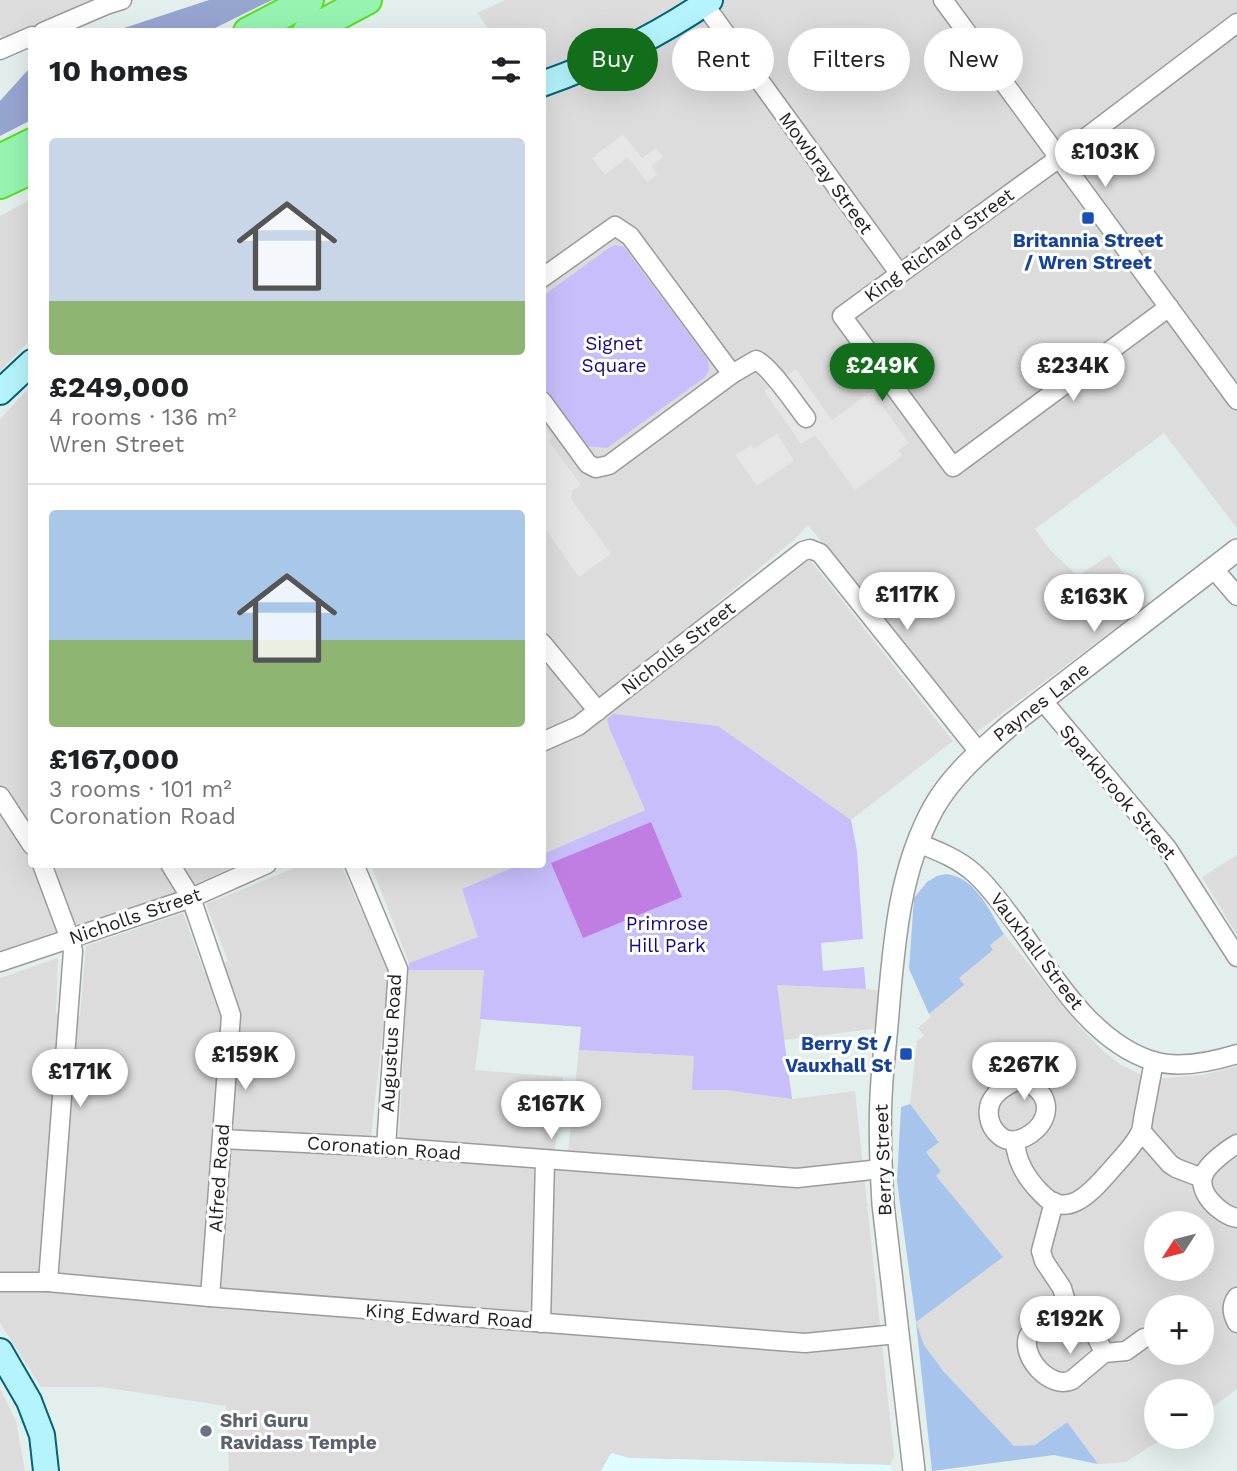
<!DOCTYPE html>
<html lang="en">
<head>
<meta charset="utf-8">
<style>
	:root { --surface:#fff; --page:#f6f6f6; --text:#202124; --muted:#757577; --line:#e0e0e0; --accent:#126e1a }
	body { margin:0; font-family:"Work Sans",sans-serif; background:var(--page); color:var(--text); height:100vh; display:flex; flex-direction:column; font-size:26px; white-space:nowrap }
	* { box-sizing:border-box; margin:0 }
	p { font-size:23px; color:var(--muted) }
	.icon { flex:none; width:38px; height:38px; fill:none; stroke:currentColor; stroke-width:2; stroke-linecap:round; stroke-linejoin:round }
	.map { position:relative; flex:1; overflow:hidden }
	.drawer { position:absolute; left:28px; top:28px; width:518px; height:840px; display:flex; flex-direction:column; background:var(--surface); border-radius:7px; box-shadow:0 7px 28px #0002 }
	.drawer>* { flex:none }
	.banner { position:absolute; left:567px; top:28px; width:564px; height:63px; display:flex; gap:14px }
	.needle { width:46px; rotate:234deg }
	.fabs { position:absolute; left:1144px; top:1211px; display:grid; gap:14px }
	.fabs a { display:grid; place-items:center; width:70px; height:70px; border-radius:50%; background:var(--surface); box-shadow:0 7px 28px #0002; font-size:35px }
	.price { position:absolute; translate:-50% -60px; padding:0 16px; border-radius:24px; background:#fff; color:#222; font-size:23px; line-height:46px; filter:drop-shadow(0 2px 4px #0008) }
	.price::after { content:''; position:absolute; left:50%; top:42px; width:21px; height:16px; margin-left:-10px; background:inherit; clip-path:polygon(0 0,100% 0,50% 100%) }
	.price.active { background:var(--accent); color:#fff }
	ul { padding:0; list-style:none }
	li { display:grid; align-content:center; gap:14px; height:371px; padding:0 21px }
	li+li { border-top:2px solid var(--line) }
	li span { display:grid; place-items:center; height:217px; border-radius:7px; color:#555 }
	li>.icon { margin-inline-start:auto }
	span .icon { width:126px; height:126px; fill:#fffc; stroke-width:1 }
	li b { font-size:30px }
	h2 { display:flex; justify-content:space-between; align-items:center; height:84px; padding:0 21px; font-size:30px }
	.chip { padding:0 24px; border-radius:32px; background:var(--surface); box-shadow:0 7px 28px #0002; font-size:24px; line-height:63px }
	.chip.active { background:var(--accent); color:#fff }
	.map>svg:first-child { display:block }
	.residential { fill:#dbdcdb; fill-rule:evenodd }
	.education { fill:#ddfdff }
	.grass { fill:#a7c4ec }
	.forest { fill:#96a4d0 }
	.park { fill:#c7befb }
	.pitch { fill:#c17ee2 }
	.parking { fill:#e6e6e6 }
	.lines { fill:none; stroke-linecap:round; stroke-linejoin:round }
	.minor-casing { stroke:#9b9b9b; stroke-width:21 }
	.tertiary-casing { stroke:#9b9b9b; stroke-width:24 }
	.secondary-casing { stroke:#016479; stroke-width:28 }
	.trunk-casing { stroke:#54e01d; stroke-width:32 }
	.minor { stroke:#fff; stroke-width:18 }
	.tertiary { stroke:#fff; stroke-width:21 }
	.secondary { stroke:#b5f4fc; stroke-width:24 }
	.trunk { stroke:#96f4b0; stroke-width:28 }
	.transit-dot { fill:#1a4fb4; stroke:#fff; stroke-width:2.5 }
	.worship-dot { fill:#6b7280; stroke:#fff; stroke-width:2.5 }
	.labels { text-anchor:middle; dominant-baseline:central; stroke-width:6; stroke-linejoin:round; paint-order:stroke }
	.street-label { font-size:19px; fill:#1e1e1e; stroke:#fff }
	.transit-label { font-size:19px; font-weight:bold; fill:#164399; stroke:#fff }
	.park-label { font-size:19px; fill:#190780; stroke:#fff }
	.worship-label { font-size:19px; font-weight:bold; fill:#5b616d; stroke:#fff; text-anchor:start }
</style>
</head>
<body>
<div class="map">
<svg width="1237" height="1471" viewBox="0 0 1237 1471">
	<rect width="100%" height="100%" fill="#e3efec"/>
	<g class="residential">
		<path d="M 0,0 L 122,0 L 14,44 L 0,35 Z"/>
		<path d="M 505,0 L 1237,0 L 1237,380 L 1228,388 L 1237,400 L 1237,528 L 1164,433 L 1035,529 L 1050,550 L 1078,576 L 1109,555 L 1149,603 L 977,732 L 808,525 L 795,539 L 712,607 L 726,623 L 810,560 L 953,741 L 851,820 L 718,726 L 610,730 L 645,810 L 543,854 L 542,32 L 490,31 L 477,13 Z"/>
		<path d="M 26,202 L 32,207 L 31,339 L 0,371 L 0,216 Z"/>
		<path d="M 31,386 L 32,864 L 237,865 L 172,895 L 0,952 L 0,419 Z"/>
		<path d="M 1237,855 L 1237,935 L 1202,877 Z"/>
		<path d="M 302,865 L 341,865 L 388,969 L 389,975 L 369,1155 L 398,1157 L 408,970 L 484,970 L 481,1024 L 475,1070 L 563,1077 L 554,1160 L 567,1161 L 579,1050 L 694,1056 L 693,1090 L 725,1090 L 792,1099 L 855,1091 L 894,1456 L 890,1465 L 629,1458 L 612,1453 L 601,1471 L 229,1471 L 226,1406 L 102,1387 L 41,1387 L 0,1323 L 0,978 L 58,958 L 56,1014 L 80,1016 L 86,946 L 183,913 L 204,972 L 228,961 L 206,904 Z"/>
		<path d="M 371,865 L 518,865 L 462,889 L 479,937 L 409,963 Z"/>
		<path d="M 1004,934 L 1079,1026 L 1103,1051 L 1121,1065 L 1150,1079 L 1203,1075 L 1237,1066 L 1237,1389 L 1202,1415 L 1202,1391 L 1157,1391 L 1157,1437 L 1165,1437 L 1126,1462 L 1098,1464 L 1066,1422 L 1035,1445 L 1014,1446 L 944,1372 L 924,1345 L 916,1322 L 936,1175 L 940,1171 L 926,1152 L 939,1141 L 910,1104 L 917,1041 L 924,1036 L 918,1028 L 931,1017 L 929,1014 L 963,986 L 958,978 L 993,950 L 990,945 ZM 1157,1223 L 1202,1223 L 1202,1269 L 1157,1269 ZM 1157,1307 L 1202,1307 L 1202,1353 L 1157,1353 Z"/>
		<path d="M 776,985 L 866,989 L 890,992 L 887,1027 L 784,1040 Z"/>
		<path d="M 0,1389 L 16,1421 L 25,1471 L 0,1471 Z"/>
	</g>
	<path class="education" d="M 611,1453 L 629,1458 L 890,1465 L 892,1471 L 601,1471 Z"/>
	<g class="grass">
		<path d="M 946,874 C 976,877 989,911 1004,934 L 990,945 L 993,950 L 959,978 L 964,985 L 929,1014 L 909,969 L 914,898 L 927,882 L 937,876 Z"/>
		<path d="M 910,1104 L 939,1142 L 926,1152 L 941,1171 L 936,1176 L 1003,1257 L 916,1322 L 924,1345 L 944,1372 L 1014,1446 L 1035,1445 L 1067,1422 L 1098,1464 L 1054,1455 L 932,1471 L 916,1322 L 897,1181 L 901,1107 Z"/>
	</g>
	<g class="forest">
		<path d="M 209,0 L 272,0 L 209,31 L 115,31 Z"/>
		<path d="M 31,69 L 31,120 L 0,136 L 0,101 L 27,71 Z"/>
	</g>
	<g class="park">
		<path d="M 615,245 L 624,247 L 708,360 L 709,370 L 705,377 L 607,448 L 585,446 L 543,386 L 543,296 L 609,248 Z"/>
		<path d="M 613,714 L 718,726 L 851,820 L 857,851 L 863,939 L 821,943 L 823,971 L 864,967 L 866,989 L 777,985 L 792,1099 L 725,1090 L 692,1090 L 694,1056 L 579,1050 L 581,1027 L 480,1019 L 484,970 L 408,970 L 409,963 L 478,937 L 462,889 L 518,865 L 542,864 L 543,854 L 645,810 L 610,730 L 607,719 Z"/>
	</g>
	<path class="pitch" d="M 651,822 L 682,897 L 583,938 L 551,863 Z"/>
	<g class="parking">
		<path d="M 623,134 L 642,158 L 656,148 L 663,157 L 651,166 L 658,174 L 647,182 L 628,157 L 605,175 L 592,158 Z"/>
		<path d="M 796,369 L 832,420 L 872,391 L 909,443 L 899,450 L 902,456 L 855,490 L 815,435 L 801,444 L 764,391 Z"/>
		<path d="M 545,427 L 552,437 L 549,441 L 581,485 L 572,491 L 571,499 L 611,554 L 579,577 L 543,526 L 542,429 Z"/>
		<path d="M 777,433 L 794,461 L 757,486 L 735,455 L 751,445 L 754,449 Z"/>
	</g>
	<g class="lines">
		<g class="minor-casing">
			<g id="minor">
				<path d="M 943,0 L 1237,400"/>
				<path d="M 704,4 L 899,273"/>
				<path d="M 43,32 L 106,5 L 122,0"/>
				<path d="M 0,50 L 32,36"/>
				<path d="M 542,278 L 615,226 L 630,236 L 732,374"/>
				<path d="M 1169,307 L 953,467 L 842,316 L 1059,158 L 1237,23"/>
				<path d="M 542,401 L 588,464 L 596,468 L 609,465 L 732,374 L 756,360 C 771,367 794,403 806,418"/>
				<path d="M 1213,568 L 1237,596"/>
				<path d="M 542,643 L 598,711"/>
				<path d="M 1042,700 L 1167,848 L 1237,957"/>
				<path d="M 542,742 L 578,726 L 803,551 L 810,549 L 820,553 L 979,752"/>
				<path d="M 0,796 L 32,845"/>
				<path d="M 918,843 C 938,851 957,858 974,873 C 990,887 1002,905 1015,922 C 1051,972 1091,1042 1153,1061 C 1179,1069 1211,1062 1237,1054"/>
				<path d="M 42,864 L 70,939 L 73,951 L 48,1282"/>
				<path d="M 170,864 L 191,898 L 231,1015 L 210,1297"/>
				<path d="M 354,864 L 398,969 L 386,1147"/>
				<path d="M 0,962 L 191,898 L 267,864"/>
				<path d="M 1016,1081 C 1035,1081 1052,1099 1044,1118 C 1038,1133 1014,1148 1000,1136 C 994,1131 990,1124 989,1117 C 986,1098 1001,1088 1016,1081 Z"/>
				<path d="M 1141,1131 L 1170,1164 L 1176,1168 L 1202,1178"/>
				<path d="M 222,1139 L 386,1147 L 797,1178 L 881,1169"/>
				<path d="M 1015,1141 C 1016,1161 1027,1179 1041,1193 C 1068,1222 1093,1190 1111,1170 C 1121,1158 1135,1145 1141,1131 C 1143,1124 1143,1116 1145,1109 C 1148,1093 1151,1077 1154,1061"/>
				<path d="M 1237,1144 C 1228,1149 1208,1164 1204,1174 C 1196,1192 1220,1215 1237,1218"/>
				<path d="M 1054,1202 L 1041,1251 L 1044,1261 L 1062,1288 L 1067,1305 L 1088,1326 L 1097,1338 L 1104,1353"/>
				<path d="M 0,1282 L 48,1282 L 210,1297 L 805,1343 L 897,1334"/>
				<path d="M 1237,1297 C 1230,1306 1232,1314 1237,1323"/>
				<path d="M 1067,1305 C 1057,1311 1032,1327 1028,1337 C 1021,1358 1051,1390 1072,1380 L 1104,1353 L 1126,1351 L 1144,1338"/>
				<path d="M 541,1323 L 545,1160"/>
			</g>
		</g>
		<g class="tertiary-casing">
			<path id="tertiary" d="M 914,1471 L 883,1204 C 881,1169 879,1133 881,1098 C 882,1069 886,1041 888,1013 C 894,943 899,870 934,807 C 953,774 981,751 1009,726 L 1237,550"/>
		</g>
		<g class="secondary-casing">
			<g id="secondary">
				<path d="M 542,84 C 602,63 658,36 710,0"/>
				<path d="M 0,392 L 32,362"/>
				<path d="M 0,1351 L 29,1401 L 42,1435 L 46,1471"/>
			</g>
		</g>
		<g class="trunk-casing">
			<g id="trunk">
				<path d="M 248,32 L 309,0"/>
				<path d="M 307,32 L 367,0"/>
				<path d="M 0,159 L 32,143"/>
				<path d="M 0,184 L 32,169"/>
			</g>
		</g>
		<use href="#minor" class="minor"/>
		<use href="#tertiary" class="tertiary"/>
		<use href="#secondary" class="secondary"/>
		<use href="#trunk" class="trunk"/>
	</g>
	<g class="transit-dot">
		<rect x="1081" y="211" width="14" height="14" rx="3.5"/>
		<rect x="899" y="1047" width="14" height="14" rx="3.5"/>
	</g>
	<circle class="worship-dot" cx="206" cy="1431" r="7"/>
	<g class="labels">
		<g class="street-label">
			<text transform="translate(826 173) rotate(54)">Mowbray Street</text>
			<text transform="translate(939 245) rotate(-36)">King Richard Street</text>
			<text transform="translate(678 648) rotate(-38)">Nicholls Street</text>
			<text transform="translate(1041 702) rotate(-38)">Paynes Lane</text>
			<text transform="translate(1118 792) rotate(50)">Sparkbrook Street</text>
			<text transform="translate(135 916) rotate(-19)">Nicholls Street</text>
			<text transform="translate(1037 951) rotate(53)">Vauxhall Street</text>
			<text transform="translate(391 1043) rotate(-87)">Augustus Road</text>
			<text transform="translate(384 1148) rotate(4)">Coronation Road</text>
			<text transform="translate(883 1160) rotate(-92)">Berry Street</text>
			<text transform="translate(219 1178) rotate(-86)">Alfred Road</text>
			<text transform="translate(449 1316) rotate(4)">King Edward Road</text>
		</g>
		<g class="transit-label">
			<text x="1088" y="240">Britannia Street<tspan x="1088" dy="22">/ Wren Street</tspan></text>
			<text x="892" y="1043" text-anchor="end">Berry St /<tspan x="892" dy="22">Vauxhall St</tspan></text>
		</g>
		<g class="park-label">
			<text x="614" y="343">Signet<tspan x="614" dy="22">Square</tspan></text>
			<text x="667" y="923">Primrose<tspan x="667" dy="22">Hill Park</tspan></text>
		</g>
		<g class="worship-label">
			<text x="220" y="1420">Shri Guru<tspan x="220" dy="22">Ravidass Temple</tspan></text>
		</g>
	</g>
</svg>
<div class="fabs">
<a><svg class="needle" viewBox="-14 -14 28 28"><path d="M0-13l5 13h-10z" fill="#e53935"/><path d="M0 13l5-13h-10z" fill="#757577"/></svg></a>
<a>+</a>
<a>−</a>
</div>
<b class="price" style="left:1105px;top:189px">£103K</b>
<b class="price active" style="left:882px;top:403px">£249K</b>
<b class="price" style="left:1073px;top:403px">£234K</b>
<b class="price" style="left:907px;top:632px">£117K</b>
<b class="price" style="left:1094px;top:634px">£163K</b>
<b class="price" style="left:245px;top:1092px">£159K</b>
<b class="price" style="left:1024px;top:1102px">£267K</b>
<b class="price" style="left:80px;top:1109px">£171K</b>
<b class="price" style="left:551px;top:1141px">£167K</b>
<b class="price" style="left:1070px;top:1356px">£192K</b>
<div class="banner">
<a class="chip active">Buy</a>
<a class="chip">Rent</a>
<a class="chip">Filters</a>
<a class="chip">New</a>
</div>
<section class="drawer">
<h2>10 homes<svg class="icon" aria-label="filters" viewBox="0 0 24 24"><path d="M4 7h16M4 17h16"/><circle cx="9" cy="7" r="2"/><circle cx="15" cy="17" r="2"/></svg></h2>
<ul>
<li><span style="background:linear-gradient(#c9d6e8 75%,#8fb573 0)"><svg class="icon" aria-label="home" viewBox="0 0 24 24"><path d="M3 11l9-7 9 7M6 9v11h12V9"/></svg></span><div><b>£249,000</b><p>4 rooms · 136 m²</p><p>Wren Street</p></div></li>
<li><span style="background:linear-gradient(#a9c7e8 60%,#8fb573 0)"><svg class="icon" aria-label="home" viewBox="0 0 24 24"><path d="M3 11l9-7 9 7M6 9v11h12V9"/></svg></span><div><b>£167,000</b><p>3 rooms · 101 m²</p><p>Coronation Road</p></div></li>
</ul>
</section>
</div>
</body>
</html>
